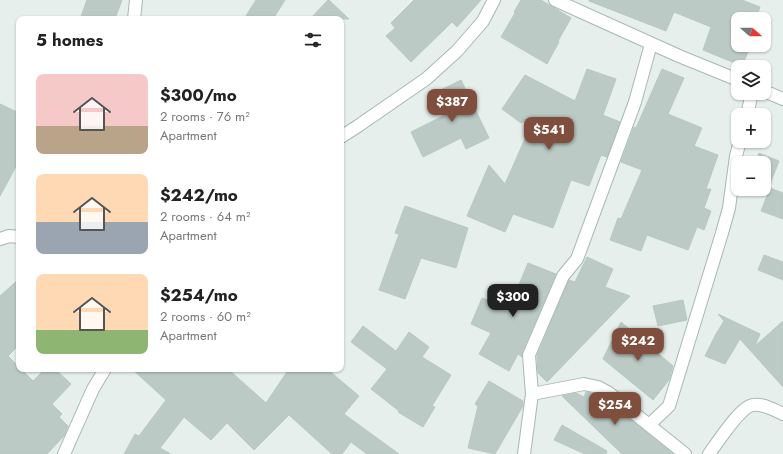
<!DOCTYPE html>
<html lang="en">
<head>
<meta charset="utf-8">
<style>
	:root { --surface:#fff; --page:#f2f2f2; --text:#222; --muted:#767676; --accent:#804e3d }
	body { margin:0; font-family:Jost,sans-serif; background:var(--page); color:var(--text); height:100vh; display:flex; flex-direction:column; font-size:15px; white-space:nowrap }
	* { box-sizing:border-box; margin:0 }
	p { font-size:13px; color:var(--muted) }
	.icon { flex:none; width:22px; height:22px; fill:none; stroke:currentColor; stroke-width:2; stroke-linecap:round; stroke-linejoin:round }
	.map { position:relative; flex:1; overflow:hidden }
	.sheet { position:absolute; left:16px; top:16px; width:328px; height:356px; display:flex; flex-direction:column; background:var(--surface); border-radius:8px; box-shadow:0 1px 3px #0004 }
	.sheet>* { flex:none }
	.needle { width:26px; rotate:110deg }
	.buttons { position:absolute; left:731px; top:12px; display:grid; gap:8px }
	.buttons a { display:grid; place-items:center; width:40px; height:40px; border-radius:8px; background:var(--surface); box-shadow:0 1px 3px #0004; font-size:20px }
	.price { position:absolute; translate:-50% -34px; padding:0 9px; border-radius:8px; background:var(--accent); color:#fff; font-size:13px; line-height:26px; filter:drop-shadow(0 1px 2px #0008) }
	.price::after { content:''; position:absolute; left:50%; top:24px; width:12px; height:9px; margin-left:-6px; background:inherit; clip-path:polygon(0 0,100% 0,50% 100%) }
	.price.selected { background:#222; color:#fff }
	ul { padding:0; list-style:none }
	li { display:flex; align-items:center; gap:12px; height:100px; padding:0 20px }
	li span { display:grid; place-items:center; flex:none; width:112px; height:80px; border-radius:8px; color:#555 }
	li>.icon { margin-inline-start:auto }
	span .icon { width:48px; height:48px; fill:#fffc; stroke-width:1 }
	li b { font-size:17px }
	h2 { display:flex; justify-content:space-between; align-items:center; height:48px; padding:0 20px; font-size:17px }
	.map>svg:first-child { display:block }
	.building { fill:#bbcac4; stroke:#b8c9c2 }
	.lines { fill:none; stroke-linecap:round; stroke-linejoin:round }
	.street-casing { stroke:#a8b8b2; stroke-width:14 }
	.street { stroke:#fff; stroke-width:12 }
</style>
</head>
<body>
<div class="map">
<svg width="783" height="454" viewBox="0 0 783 454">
	<rect width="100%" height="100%" fill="#e6efeb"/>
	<g class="building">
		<path d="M 87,0 L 122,0 L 115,19 L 80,19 Z"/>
		<path d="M 256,0 L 285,0 L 273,19 L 244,19 Z"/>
		<path d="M 328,0 L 329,0 L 349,19 L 310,19 Z"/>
		<path d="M 414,0 L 481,0 L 457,27 L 452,22 L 411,62 L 386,36 L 395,28 L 391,23 Z"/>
		<path d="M 521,0 L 541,0 L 571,18 L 558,41 L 559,42 L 547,64 L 501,37 L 515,13 L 514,12 Z"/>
		<path d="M 589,0 L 742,0 L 760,7 L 756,19 L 738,19 L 738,45 L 751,45 L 742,66 L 703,50 L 711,27 L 674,12 L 666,31 L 589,1 Z"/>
		<path d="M 587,69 L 616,79 L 603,115 L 620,122 L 607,157 L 601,155 L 589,186 L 571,180 L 553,228 L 513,214 L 505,232 L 467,216 L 489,165 L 505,184 L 535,116 L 521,123 L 502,109 L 525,75 L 575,101 Z"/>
		<path d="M 662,69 L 684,78 L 668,114 L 702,128 L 694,146 L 718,155 L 706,189 L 711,189 L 704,208 L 711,211 L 704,230 L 697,227 L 688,250 L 647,235 L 641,251 L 610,240 L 618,218 L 621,219 L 642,170 L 621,162 L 634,127 L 636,128 Z"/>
		<path d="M 461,80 L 489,138 L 466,149 L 461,138 L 423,157 L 411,132 L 449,113 L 439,91 Z"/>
		<path d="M 0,104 L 19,113 L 19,161 L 0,196 Z"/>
		<path d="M 759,153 L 779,161 L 767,192 L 759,189 L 764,189 L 764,163 L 755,163 Z"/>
		<path d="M 770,188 L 783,193 L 783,219 L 761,211 Z"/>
		<path d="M 405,206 L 468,228 L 456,268 L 421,258 L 405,299 L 379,290 L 399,234 L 395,233 Z"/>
		<path d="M 764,255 L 783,262 L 783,280 L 758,270 Z"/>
		<path d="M 587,257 L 613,269 L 605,287 L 630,296 L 547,382 L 538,373 L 537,356 L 569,280 L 575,282 Z"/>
		<path d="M 528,263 L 556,274 L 522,352 L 522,357 L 518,354 L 509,371 L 479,354 L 491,333 L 471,324 L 482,298 L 509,309 Z"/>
		<path d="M 19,279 L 19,345 L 8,356 L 19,367 L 19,369 L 21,369 L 33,381 L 45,369 L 55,369 L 71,384 L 52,404 L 62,414 L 59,417 L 68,426 L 64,436 L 47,454 L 0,454 L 0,296 Z"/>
		<path d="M 683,300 L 687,320 L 658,326 L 653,306 Z"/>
		<path d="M 718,314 L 760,334 L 755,346 L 783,321 L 783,387 L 740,339 L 725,364 L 705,356 L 716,334 L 724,321 Z"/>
		<path d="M 621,322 L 673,366 L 669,380 L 653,400 L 603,359 Z"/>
		<path d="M 363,326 L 396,351 L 409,332 L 429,347 L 422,357 L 451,375 L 432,406 L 435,407 L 423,427 L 398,412 L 399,411 L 371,389 L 387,369 L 351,342 Z"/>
		<path d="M 132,369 L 228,369 L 266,403 L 289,369 L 327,369 L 359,396 L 344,414 L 399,454 L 367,454 L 351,442 L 342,454 L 332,454 L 289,415 L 254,450 L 227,423 L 211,440 L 184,417 L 160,448 L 171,454 L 124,454 L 135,434 L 139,436 L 166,400 Z"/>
		<path d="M 489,381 L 523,401 L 523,406 L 495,454 L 468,448 L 478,406 L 475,404 Z"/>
		<path d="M 586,392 L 595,394 L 605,399 L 673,454 L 622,454 L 562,396 L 576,393 L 584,397 Z"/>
		<path d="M 562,425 L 607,451 L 606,454 L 585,454 L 554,440 Z"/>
	</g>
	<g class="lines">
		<g class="street-casing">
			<g id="street">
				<path d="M 555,0 L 679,56 L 738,80"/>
				<path d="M 134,19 L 136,0"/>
				<path d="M 764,91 L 783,99"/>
				<path d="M 747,115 L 752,93"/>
				<path d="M 341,137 L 358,126 L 426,79 L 457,51 L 483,21 L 494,0"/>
				<path d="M 0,239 L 9,236 L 19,237"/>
				<path d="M 532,394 L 584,384 L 598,387 L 609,393 L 685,454"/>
				<path d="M 649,425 L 669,406 L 722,233 L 729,208 L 736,156 L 740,141"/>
				<path d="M 64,454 L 93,389 L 105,369"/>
				<path d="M 524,454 L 532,394 L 529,355 L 563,276 L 577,259 L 635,102 L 651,44"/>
				<path d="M 709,454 C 717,443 741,406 753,405 C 763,403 774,410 783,414"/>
			</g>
		</g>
		<use href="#street" class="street"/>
	</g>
</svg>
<div class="buttons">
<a><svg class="needle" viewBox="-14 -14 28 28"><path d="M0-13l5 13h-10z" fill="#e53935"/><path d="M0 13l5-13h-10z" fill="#767676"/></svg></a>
<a><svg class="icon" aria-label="layers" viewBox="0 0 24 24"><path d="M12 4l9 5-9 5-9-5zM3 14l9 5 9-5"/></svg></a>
<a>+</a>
<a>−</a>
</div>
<b class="price" style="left:452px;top:123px">$387</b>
<b class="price" style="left:549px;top:151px">$541</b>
<b class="price selected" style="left:513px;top:318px">$300</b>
<b class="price" style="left:638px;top:362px">$242</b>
<b class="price" style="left:615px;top:426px">$254</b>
<section class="sheet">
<h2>5 homes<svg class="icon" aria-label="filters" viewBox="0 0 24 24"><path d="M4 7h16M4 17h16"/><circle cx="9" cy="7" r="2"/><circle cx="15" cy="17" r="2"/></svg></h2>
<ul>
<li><span style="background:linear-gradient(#f6c9c9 65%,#b9a48a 0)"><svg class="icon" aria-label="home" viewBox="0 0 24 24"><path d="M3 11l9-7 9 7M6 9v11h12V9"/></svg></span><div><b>$300/mo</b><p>2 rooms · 76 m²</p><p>Apartment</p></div></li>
<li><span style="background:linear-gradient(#ffd9b3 60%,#9aa5b1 0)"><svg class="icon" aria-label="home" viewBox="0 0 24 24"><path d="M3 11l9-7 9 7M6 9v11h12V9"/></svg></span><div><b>$242/mo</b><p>2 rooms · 64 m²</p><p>Apartment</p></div></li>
<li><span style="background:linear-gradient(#ffd9b3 70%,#8fb573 0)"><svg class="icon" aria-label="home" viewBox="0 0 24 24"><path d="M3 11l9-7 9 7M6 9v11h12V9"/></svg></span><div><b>$254/mo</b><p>2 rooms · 60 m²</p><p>Apartment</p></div></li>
</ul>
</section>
</div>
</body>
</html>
